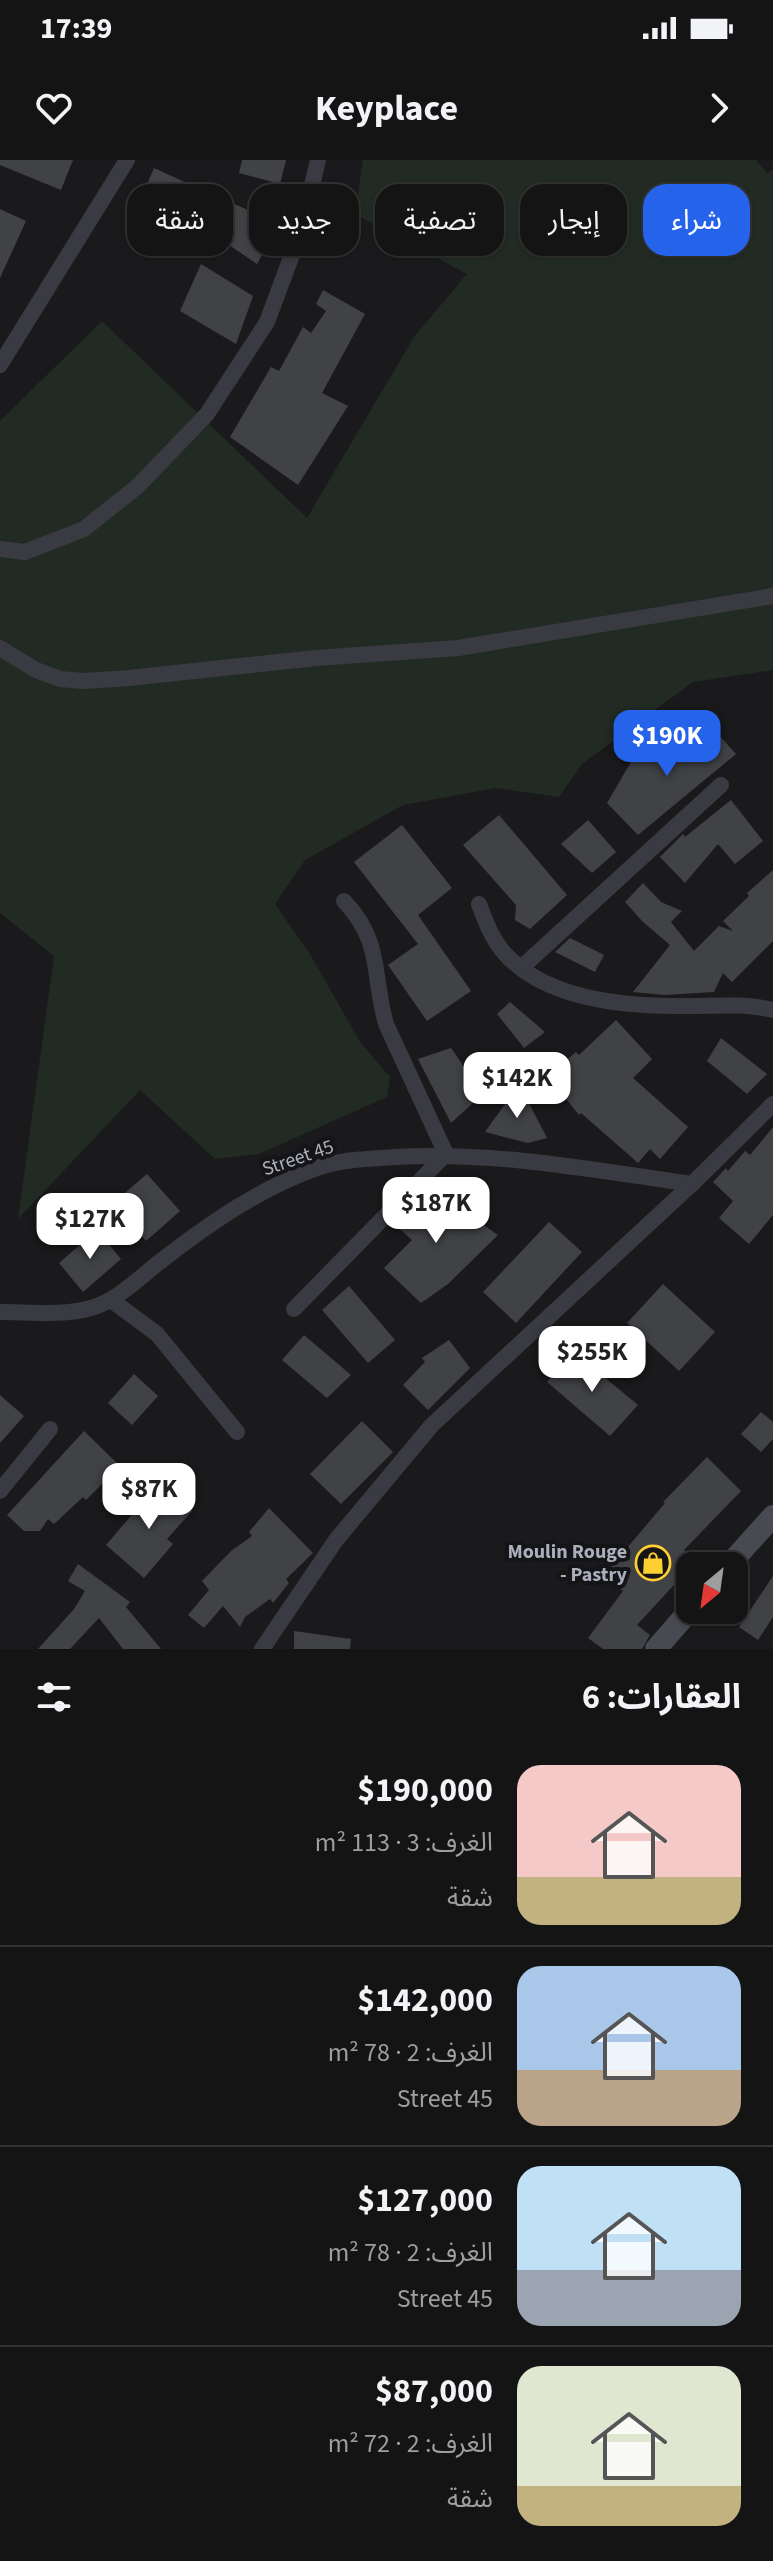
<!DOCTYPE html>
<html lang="ar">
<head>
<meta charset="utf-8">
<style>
	:root { --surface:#141415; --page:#212122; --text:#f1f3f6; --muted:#9d9ea0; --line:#333334; --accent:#2563eb }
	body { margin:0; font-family:"Source Sans 3","Noto Sans Arabic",sans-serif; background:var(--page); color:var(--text); direction:rtl; height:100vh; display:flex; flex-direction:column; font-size:30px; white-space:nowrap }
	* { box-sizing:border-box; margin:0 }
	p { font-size:26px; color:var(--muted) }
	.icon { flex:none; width:44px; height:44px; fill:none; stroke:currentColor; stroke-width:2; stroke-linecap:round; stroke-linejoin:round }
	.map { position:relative; height:1489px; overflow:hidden; direction:ltr }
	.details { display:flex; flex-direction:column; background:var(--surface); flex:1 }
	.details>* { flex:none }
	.banner { position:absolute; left:24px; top:24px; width:726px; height:72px; direction:rtl; display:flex; gap:16px }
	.needle { width:52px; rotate:209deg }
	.buttons { position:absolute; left:676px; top:1392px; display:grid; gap:16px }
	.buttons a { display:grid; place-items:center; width:72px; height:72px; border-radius:16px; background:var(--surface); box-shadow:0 2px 6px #0004,0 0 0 2px var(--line); font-size:40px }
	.price { position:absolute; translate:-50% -68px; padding:0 18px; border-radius:16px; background:#fff; color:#222; font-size:26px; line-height:52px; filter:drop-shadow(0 2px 4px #0008) }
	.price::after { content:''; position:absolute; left:50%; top:48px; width:24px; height:18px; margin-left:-12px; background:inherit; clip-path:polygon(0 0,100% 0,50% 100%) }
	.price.on { background:var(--accent); color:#fff }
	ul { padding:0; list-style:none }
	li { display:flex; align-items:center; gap:24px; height:200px; padding:0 32px }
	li+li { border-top:2px solid var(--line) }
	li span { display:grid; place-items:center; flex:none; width:224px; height:160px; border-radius:24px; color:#555 }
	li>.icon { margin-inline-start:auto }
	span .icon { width:96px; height:96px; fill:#fffc; stroke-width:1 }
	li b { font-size:34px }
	h2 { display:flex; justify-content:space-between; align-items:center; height:96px; padding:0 32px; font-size:34px }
	.pill { padding:0 28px; border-radius:24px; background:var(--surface); box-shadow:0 2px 6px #0004,0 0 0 2px var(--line); font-size:28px; line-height:72px }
	.pill.on { background:var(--accent); color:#fff }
	.status { display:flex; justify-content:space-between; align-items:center; height:56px; padding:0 40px; background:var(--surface); direction:ltr }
	.status svg { height:22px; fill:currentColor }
	header { display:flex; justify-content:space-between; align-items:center; height:104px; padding:0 32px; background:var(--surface); font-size:36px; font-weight:700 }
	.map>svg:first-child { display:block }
	.green { fill:#212b23 }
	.building { fill:#414246 }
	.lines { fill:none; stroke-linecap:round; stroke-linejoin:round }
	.street { stroke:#3a3b42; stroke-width:16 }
	.secondary { stroke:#484a52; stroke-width:22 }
	.labels { text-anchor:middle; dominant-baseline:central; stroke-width:8; stroke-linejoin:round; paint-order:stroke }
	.street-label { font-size:20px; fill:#abafbc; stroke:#151517 }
	.poi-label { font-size:20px; font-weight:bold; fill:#abafbc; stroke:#151517; text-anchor:end }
</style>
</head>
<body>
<div class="status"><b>17:39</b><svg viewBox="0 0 49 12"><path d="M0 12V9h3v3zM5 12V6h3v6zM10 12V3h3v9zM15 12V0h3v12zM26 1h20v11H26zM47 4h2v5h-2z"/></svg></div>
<header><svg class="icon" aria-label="forward" viewBox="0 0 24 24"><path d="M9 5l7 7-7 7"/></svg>Keyplace<svg class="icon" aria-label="heart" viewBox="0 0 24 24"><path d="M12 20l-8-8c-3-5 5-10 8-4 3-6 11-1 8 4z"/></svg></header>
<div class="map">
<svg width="773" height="1489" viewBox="0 0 773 1489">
	<rect width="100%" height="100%" fill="#1a1a1c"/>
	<path class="green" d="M 363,0 L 756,0 L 767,13 L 773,10 L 773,510 L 693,522 L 582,604 L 559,637 L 496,628 L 403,645 L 305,700 L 275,744 L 310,794 L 360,882 L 390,917 L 387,937 L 259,994 L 215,999 L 140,930 L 18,1059 L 54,796 L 0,753 L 0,261 L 102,161 L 307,358 L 414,177 L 467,114 L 355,54 Z"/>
	<g class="building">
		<path d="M 0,0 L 73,0 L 61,30 L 0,5 Z"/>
		<path d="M 242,0 L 286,0 L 280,24 L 239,13 Z"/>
		<path d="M 154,8 L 187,23 L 170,63 L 137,48 Z"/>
		<path d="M 219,37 L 279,64 L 257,104 L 207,70 Z"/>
		<path d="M 0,49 L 26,61 L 0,118 Z"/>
		<path d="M 201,104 L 253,136 L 236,184 L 180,151 Z"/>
		<path d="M 323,130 L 365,154 L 322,233 L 348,246 L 298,325 L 230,277 L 271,207 L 279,211 L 303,167 L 311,173 L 326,151 L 316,144 Z"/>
		<path d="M 708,563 L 736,594 L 638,675 L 607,643 L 642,583 L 660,604 Z"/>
		<path d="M 731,640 L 763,681 L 735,704 L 718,684 L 685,723 L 660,697 L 683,674 L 685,677 Z"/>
		<path d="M 499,655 L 567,735 L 530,769 L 515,760 L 516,745 L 463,685 Z"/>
		<path d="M 588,660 L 616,692 L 592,713 L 561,684 Z"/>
		<path d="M 402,665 L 452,728 L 418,755 L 471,831 L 427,861 L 388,805 L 418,784 L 354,702 Z"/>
		<path d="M 773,710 L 773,781 L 732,822 L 723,813 L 714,832 L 664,835 L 633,832 L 670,785 L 643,762 L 625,742 L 643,723 L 661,742 L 682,751 L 671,762 L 694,791 L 719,766 L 733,771 L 723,761 L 749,736 L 747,733 Z"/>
		<path d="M 570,778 L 604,795 L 595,812 L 555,792 Z"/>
		<path d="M 510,842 L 545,872 L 524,888 L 497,854 Z"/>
		<path d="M 616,860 L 652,899 L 633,918 L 688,967 L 660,999 L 650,989 L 638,1003 L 581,953 L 579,955 L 548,916 L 576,892 L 579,895 Z"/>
		<path d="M 721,878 L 767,914 L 747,934 L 707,901 Z"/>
		<path d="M 451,888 L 483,934 L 451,963 L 418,899 Z"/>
		<path d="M 519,924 L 547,978 L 528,983 L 485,972 Z"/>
		<path d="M 773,967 L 773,1055 L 749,1084 L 719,1058 L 733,1041 L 713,1022 L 726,1008 L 728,1011 L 745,991 L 750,995 Z"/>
		<path d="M 147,1014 L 180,1051 L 146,1081 L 113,1043 Z"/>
		<path d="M 429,1027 L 498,1075 L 448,1124 L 421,1143 L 384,1108 L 412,1080 L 393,1063 Z"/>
		<path d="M 549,1062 L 582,1092 L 516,1163 L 483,1132 Z"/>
		<path d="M 97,1070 L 121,1099 L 83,1132 L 59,1103 Z"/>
		<path d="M 663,1124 L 715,1172 L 679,1211 L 627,1163 Z"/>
		<path d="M 349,1126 L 395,1180 L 368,1203 L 322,1150 Z"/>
		<path d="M 304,1175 L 351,1215 L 327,1238 L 282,1200 Z"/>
		<path d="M 449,1180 L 470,1208 L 428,1250 L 403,1225 L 425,1202 L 422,1198 Z"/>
		<path d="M 574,1192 L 638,1245 L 610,1276 L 547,1222 Z"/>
		<path d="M 134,1214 L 158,1236 L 132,1265 L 108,1243 Z"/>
		<path d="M 0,1235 L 24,1256 L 0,1283 Z"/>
		<path d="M 761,1252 L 773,1262 L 773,1279 L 761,1292 L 741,1274 Z"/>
		<path d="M 362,1261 L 393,1292 L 341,1344 L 310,1314 Z"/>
		<path d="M 84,1271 L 120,1306 L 86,1340 L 83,1337 L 54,1364 L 48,1359 L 40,1371 L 24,1371 L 7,1355 Z"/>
		<path d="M 707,1297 L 741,1331 L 684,1390 L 696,1401 L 637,1465 L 650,1475 L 642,1489 L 603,1489 L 588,1478 L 623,1431 L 605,1414 L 665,1343 L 663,1342 Z"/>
		<path d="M 159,1323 L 192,1351 L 167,1379 L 173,1384 L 144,1418 L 106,1385 Z"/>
		<path d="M 269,1348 L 313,1393 L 286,1419 L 289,1423 L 273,1443 L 270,1439 L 245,1457 L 240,1467 L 223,1446 L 204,1468 L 188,1455 L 209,1430 L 202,1421 L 231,1391 L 252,1376 L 249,1372 Z"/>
		<path d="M 78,1404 L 130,1442 L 126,1447 L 161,1489 L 123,1489 L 99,1458 L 70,1489 L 38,1489 L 74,1449 L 85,1431 L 68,1421 Z"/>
		<path d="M 773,1416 L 773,1457 L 758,1480 L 739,1467 Z"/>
		<path d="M 294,1471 L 351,1479 L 350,1489 L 294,1489 Z"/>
	</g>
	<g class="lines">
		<g class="street">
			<path d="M 0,205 L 127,0"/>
			<path d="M 0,389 L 25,392 L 84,369 L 138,326 L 207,254 L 267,162 L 302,68 L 318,0"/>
			<path d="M 0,488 L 36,510 L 60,519 L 83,521 L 129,518 L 316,498 L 458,488 L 773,436"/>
			<path d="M 479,744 C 486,763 493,782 508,797 C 549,839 620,846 675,846 C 709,847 740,842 773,850"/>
			<path d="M 521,808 L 721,625"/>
			<path d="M 111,1140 L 157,1174 L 237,1272"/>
			<path d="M 294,1149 L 446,994 L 386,864 C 372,815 383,782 344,741"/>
			<path d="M 0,1152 C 29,1152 63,1156 91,1148 C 119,1140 143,1114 166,1097 C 213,1061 261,1028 317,1008 C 342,999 370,999 395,997 C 495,991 594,1010 692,1024"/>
			<path d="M 0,1331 L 50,1269"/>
			<path d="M 262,1489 L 336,1380 L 432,1265 L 692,1024 L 773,944"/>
		</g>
		<g class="secondary">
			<path d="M 728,1406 L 773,1356"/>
			<path d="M 656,1489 L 690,1450"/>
		</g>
	</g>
	<defs>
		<g id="shop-ring" transform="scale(1.8)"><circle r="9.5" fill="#151517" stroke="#fdcf30" stroke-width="1.5"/><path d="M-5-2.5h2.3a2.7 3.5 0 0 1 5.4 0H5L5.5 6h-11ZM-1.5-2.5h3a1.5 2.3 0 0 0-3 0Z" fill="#fdcf30"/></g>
	</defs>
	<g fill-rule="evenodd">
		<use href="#shop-ring" x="653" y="1403"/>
	</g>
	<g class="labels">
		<g class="street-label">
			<text transform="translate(298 998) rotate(-19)">Street 45</text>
		</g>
		<g class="poi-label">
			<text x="627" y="1392">Moulin Rouge<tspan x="627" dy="23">- Pastry</tspan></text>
		</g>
	</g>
</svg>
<div class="buttons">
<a><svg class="needle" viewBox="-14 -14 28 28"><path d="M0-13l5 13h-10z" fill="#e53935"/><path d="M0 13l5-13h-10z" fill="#9d9ea0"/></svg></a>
</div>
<b class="price on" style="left:667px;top:618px">$190K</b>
<b class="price" style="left:517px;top:960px">$142K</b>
<b class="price" style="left:436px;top:1085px">$187K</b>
<b class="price" style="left:90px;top:1101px">$127K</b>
<b class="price" style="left:592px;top:1234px">$255K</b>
<b class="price" style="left:149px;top:1371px">$87K</b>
<div class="banner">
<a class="pill on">شراء</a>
<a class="pill">إيجار</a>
<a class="pill">تصفية</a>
<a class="pill">جديد</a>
<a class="pill">شقة</a>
</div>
</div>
<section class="details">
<h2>العقارات: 6<svg class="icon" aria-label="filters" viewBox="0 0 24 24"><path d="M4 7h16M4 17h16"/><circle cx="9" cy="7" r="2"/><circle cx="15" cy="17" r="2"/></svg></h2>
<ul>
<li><span style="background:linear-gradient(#f6c9c9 70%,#c2b280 0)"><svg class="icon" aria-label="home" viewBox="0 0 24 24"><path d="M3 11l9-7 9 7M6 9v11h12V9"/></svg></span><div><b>$190,000</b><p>الغرف: 3 · 113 m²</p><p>شقة</p></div></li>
<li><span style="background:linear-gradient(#a9c7e8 65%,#b9a48a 0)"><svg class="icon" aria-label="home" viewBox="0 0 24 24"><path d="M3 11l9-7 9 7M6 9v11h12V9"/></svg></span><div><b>$142,000</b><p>الغرف: 2 · 78 m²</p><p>Street 45</p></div></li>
<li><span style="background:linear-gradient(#bfe0f5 65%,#9aa5b1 0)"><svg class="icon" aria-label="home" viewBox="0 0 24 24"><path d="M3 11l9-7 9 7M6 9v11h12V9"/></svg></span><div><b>$127,000</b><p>الغرف: 2 · 78 m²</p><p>Street 45</p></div></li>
<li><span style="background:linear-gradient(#dfe7d0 75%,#c2b280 0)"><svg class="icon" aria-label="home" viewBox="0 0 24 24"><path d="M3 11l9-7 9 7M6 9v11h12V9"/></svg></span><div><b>$87,000</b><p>الغرف: 2 · 72 m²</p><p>شقة</p></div></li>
</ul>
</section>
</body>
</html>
